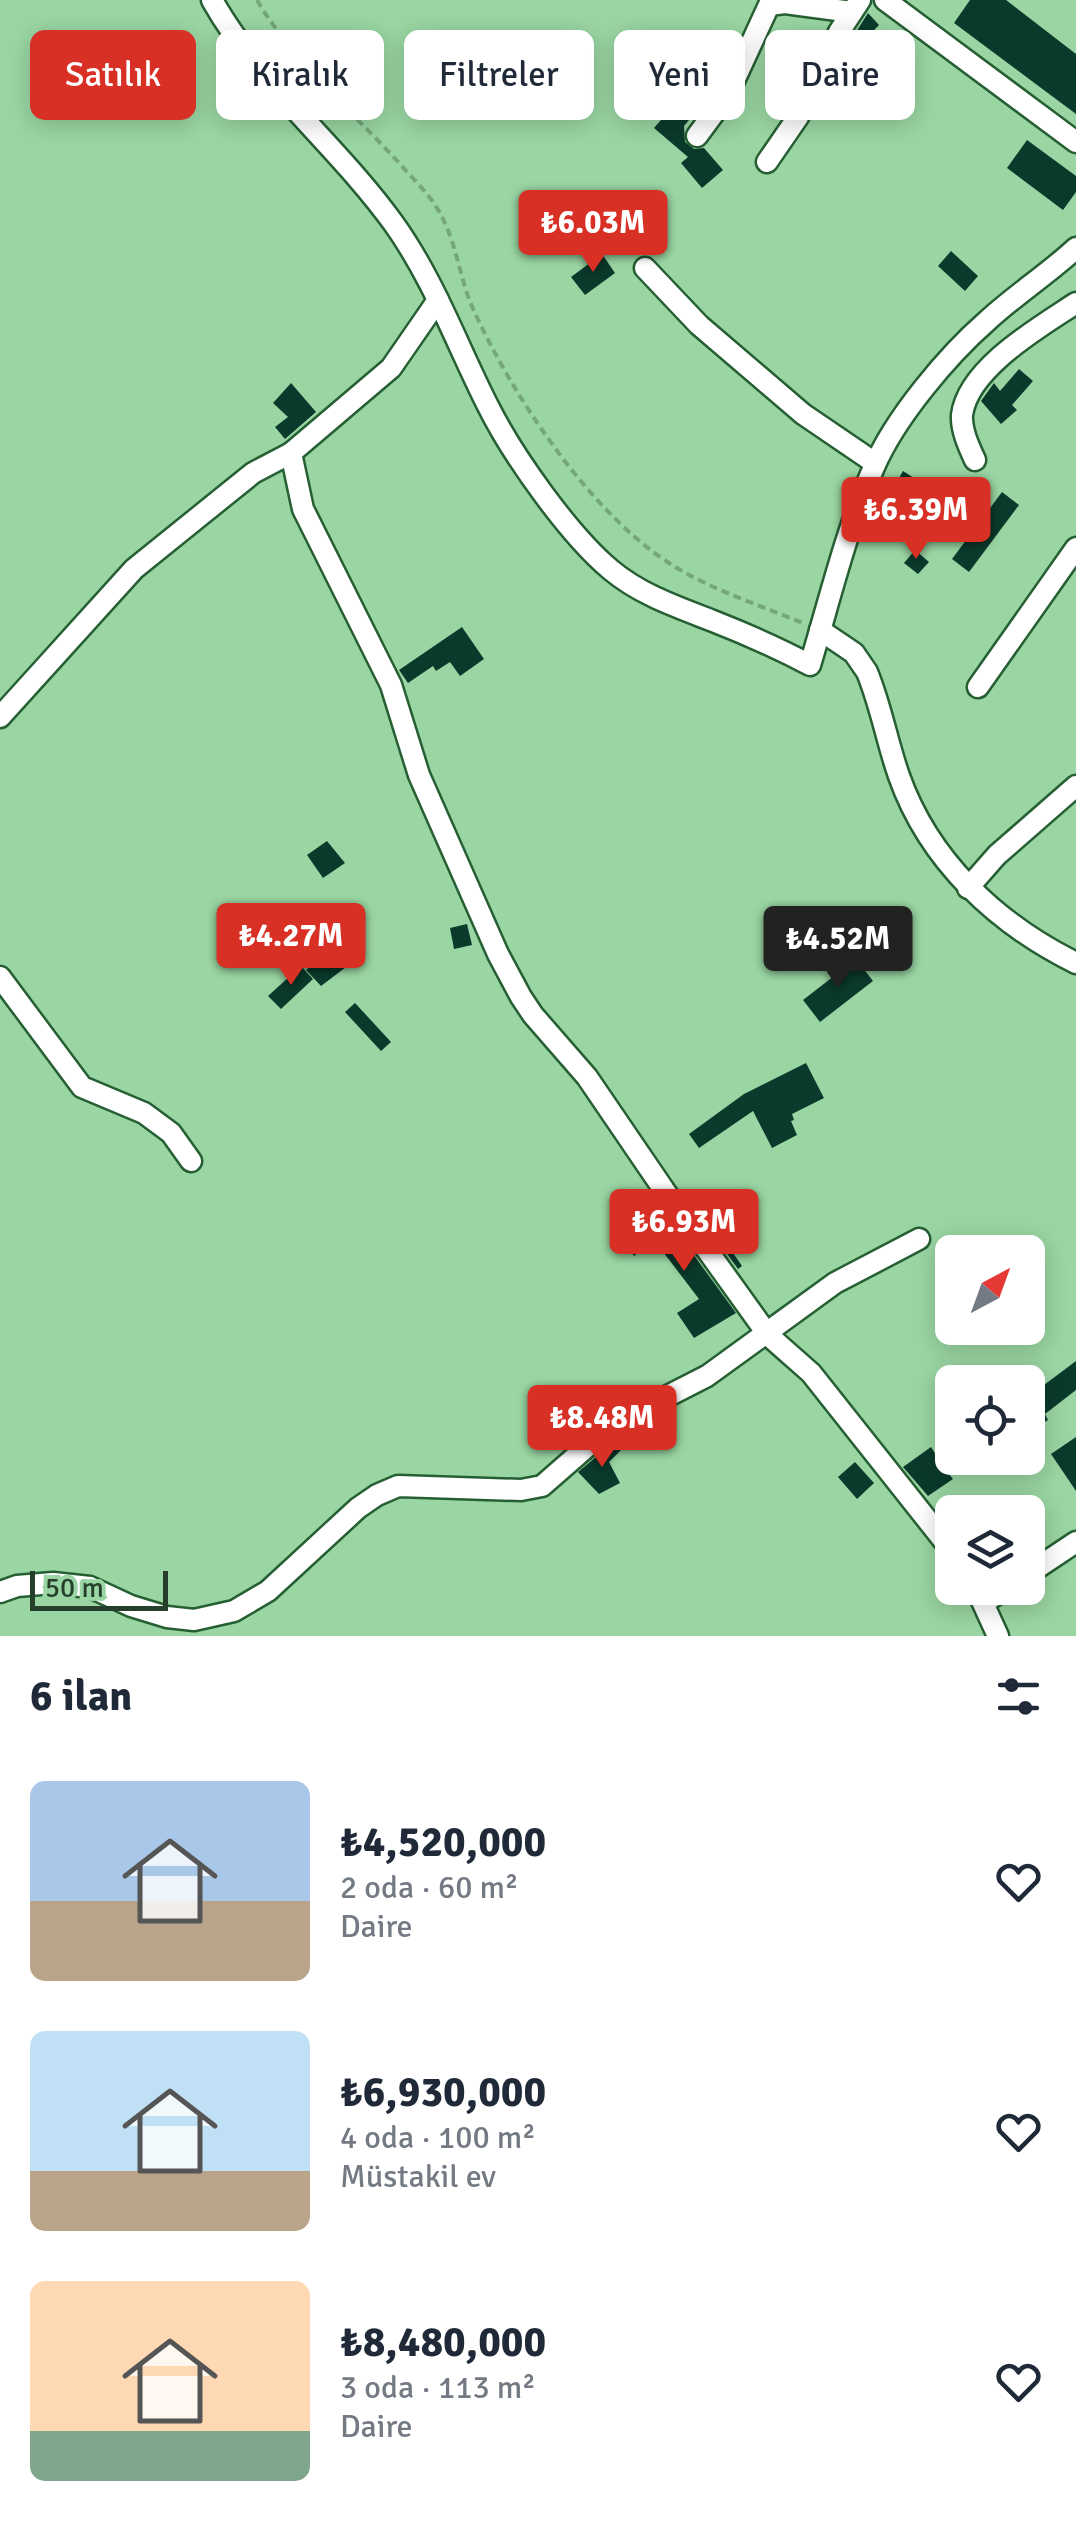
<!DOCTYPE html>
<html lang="tr">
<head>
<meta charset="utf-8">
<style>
	:root { --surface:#fff; --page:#f2f2f3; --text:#1f2937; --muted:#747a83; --accent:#d93025 }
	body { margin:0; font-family:Signika,sans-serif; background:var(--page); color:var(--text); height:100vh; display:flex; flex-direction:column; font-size:38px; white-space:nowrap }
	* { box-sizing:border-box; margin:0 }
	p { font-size:32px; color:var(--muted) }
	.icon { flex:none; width:55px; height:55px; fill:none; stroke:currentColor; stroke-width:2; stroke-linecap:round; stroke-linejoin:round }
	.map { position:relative; height:1636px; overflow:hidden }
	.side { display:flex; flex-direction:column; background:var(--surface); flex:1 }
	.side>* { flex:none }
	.hud { position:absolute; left:30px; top:30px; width:1018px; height:90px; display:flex; gap:20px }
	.needle { width:65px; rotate:41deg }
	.buttons { position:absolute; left:935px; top:1235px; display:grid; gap:20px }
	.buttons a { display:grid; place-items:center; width:110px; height:110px; border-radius:15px; background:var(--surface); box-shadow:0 5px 25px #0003; font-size:50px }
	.scale { position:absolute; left:30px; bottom:25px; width:138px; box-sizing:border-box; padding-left:10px; border:5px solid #263f2a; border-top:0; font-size:28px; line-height:35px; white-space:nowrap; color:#263f2a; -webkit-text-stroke:8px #9ad6a3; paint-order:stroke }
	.price { position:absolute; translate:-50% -85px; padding:0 22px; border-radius:10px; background:var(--accent); color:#fff; font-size:32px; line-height:65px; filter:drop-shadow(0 2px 5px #0008) }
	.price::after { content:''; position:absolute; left:50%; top:60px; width:30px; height:22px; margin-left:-15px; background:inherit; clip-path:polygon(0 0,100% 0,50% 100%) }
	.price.current { background:#222; color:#fff }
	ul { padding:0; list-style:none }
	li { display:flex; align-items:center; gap:30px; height:250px; padding:0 30px }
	li span { display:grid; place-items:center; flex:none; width:280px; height:200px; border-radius:15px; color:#555 }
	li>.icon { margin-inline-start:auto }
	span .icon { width:120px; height:120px; fill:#fffc; stroke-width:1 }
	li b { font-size:42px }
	h2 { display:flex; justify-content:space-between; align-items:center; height:120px; padding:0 30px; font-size:42px }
	.pill { padding:0 35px; border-radius:15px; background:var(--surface); box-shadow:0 5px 25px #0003; font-size:35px; line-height:90px }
	.pill.current { background:var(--accent); color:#fff }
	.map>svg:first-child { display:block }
	.building { fill:#0a3a2c }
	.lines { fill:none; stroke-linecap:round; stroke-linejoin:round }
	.minor-casing { stroke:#265f33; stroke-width:25 }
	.path { stroke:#75a67c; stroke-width:4; stroke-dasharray:8 5; stroke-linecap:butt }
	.minor { stroke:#fff; stroke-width:20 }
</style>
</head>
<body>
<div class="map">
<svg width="1076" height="1636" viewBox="0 0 1076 1636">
	<rect width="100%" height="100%" fill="#9ad6a3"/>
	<g class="building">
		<path d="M 970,0 L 1006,0 L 1076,54 L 1076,114 L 954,23 Z"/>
		<path d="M 868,13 L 879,25 L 868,36 L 872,39 L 861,50 L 851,40 Z"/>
		<path d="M 673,106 L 689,120 L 684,126 L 685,142 L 694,149 L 704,148 L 723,170 L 702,188 L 681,163 L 688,157 L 654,128 Z"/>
		<path d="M 1027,140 L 1076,176 L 1076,192 L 1063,210 L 1007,168 Z"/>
		<path d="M 951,251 L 978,276 L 965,291 L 938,266 Z"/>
		<path d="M 602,254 L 615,273 L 585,295 L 571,277 Z"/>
		<path d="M 1019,369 L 1033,381 L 1012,405 L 1017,410 L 1001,424 L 981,401 L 994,383 L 1000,391 Z"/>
		<path d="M 291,383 L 316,412 L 285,439 L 275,427 L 288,417 L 273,403 Z"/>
		<path d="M 903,471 L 942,496 L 930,516 L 891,492 Z"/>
		<path d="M 1002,492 L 1019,505 L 969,572 L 952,559 Z"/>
		<path d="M 915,550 L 929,562 L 918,574 L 904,563 Z"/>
		<path d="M 462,627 L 484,659 L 460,676 L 450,662 L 436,671 L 433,666 L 408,683 L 399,670 Z"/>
		<path d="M 327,841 L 345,863 L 323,878 L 307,855 Z"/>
		<path d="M 467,924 L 472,945 L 454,949 L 450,928 Z"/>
		<path d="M 340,943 L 354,961 L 321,986 L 306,970 Z"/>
		<path d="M 856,959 L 873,981 L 820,1022 L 803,1000 Z"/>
		<path d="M 301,966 L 313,979 L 281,1009 L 268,996 Z"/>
		<path d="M 355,1003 L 391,1042 L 381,1051 L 345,1012 Z"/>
		<path d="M 806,1063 L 824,1098 L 792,1114 L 794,1120 L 791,1121 L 797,1135 L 772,1148 L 753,1111 L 699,1148 L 689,1134 L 744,1094 Z"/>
		<path d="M 697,1201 L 742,1266 L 738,1269 L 692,1205 Z"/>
		<path d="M 661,1210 L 736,1313 L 694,1338 L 677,1313 L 699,1299 L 654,1240 L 634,1256 L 622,1239 Z"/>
		<path d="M 1076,1361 L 1076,1390 L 1045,1414 L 1048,1420 L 1028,1433 L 1028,1397 Z"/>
		<path d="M 1076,1437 L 1076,1491 L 1051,1454 Z"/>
		<path d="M 615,1441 L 624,1447 L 609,1462 L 620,1483 L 599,1494 L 578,1472 Z"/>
		<path d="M 931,1447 L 938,1458 L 973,1458 L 949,1474 L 953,1479 L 928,1496 L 903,1467 Z"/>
		<path d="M 855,1462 L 874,1483 L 857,1499 L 838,1477 Z"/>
	</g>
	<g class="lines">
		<g class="minor-casing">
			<g id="minor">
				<path d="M 212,0 C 260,85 337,145 394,224 C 434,280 457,345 488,406 C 513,456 569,535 611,570 C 641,595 677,607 713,621 C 746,634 778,648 810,665 C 830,599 846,530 874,467 C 895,418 947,356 987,321 C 1015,295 1048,274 1076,248"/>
				<path d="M 885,0 L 1076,142"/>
				<path d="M 697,136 L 728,94 L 769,5 L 785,3 L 852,12"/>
				<path d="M 767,162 L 798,117 L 839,32 L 860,0"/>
				<path d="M 645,268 L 699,325 L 803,414 L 875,463"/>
				<path d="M 291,453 L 391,368 L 438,300"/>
				<path d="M 975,460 C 969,447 961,430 962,415 C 968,368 1040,327 1076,303"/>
				<path d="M 820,630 L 854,653 L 867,672 C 881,706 887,742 899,776 C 929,861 997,924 1076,963"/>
				<path d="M 978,687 L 1076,548"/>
				<path d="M 0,717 L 134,569 L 253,473 L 291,453 L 303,509 L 391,685 L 419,775 L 498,954 L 521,997 L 533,1015 L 587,1077 L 664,1190 L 768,1335 L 811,1373 L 952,1551"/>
				<path d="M 968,888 L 997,855 L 1076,786"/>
				<path d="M 0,977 L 82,1087 L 144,1113 L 171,1133 L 191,1161"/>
				<path d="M 1028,1574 L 1076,1542"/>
				<path d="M 976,1588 L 998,1636"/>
				<path d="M 0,1592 L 17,1586 L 53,1583 L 90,1587 L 131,1606 L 167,1617 L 194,1620 L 234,1611 L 268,1591 L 358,1508 L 377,1495 L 398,1486 L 521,1490 L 542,1486 L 613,1424 L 707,1376 L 835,1283 L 919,1239"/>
				<path d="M 985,1602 L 1006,1588"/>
			</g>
		</g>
		<path class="path" d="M 257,0 C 294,63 352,111 401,165 C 412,178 426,191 435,205 C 457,238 458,276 474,311 C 514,398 590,513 672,565 C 712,590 759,605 803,623"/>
		<use href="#minor" class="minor"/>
	</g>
</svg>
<div class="buttons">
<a><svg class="needle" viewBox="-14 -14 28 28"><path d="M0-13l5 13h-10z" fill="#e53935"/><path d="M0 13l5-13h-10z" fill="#747a83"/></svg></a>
<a><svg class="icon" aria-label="locate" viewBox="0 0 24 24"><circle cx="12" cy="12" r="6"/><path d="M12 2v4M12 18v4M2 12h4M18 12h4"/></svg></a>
<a><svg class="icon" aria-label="layers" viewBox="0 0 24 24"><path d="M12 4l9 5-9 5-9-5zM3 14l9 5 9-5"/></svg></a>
</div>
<div class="scale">50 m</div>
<b class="price" style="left:593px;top:275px">₺6.03M</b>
<b class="price" style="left:916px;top:562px">₺6.39M</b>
<b class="price" style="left:291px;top:988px">₺4.27M</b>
<b class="price current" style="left:838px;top:991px">₺4.52M</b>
<b class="price" style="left:684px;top:1274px">₺6.93M</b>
<b class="price" style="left:602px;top:1470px">₺8.48M</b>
<div class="hud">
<a class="pill current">Satılık</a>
<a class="pill">Kiralık</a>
<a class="pill">Filtreler</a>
<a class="pill">Yeni</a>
<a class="pill">Daire</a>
</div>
</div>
<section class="side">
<h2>6 ilan<svg class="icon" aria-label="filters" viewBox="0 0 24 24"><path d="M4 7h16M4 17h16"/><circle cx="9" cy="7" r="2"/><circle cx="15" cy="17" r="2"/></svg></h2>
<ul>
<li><span style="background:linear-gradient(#a9c7e8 60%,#b9a48a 0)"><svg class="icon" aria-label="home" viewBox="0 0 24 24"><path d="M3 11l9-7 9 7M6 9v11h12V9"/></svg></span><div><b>₺4,520,000</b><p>2 oda · 60 m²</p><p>Daire</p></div><svg class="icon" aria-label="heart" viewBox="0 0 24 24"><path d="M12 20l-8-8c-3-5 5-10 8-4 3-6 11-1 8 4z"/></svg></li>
<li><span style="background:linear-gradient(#bfe0f5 70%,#b9a48a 0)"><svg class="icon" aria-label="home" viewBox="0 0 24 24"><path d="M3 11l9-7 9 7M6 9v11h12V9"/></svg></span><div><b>₺6,930,000</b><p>4 oda · 100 m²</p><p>Müstakil ev</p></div><svg class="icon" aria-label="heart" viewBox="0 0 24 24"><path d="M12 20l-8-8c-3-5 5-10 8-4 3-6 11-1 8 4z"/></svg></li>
<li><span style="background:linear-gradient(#ffd9b3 75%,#7fa58c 0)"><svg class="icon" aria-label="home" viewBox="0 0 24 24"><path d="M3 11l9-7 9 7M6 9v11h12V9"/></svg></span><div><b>₺8,480,000</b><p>3 oda · 113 m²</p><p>Daire</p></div><svg class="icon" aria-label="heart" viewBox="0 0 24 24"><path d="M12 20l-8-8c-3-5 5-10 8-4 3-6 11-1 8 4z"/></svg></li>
</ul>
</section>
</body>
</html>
